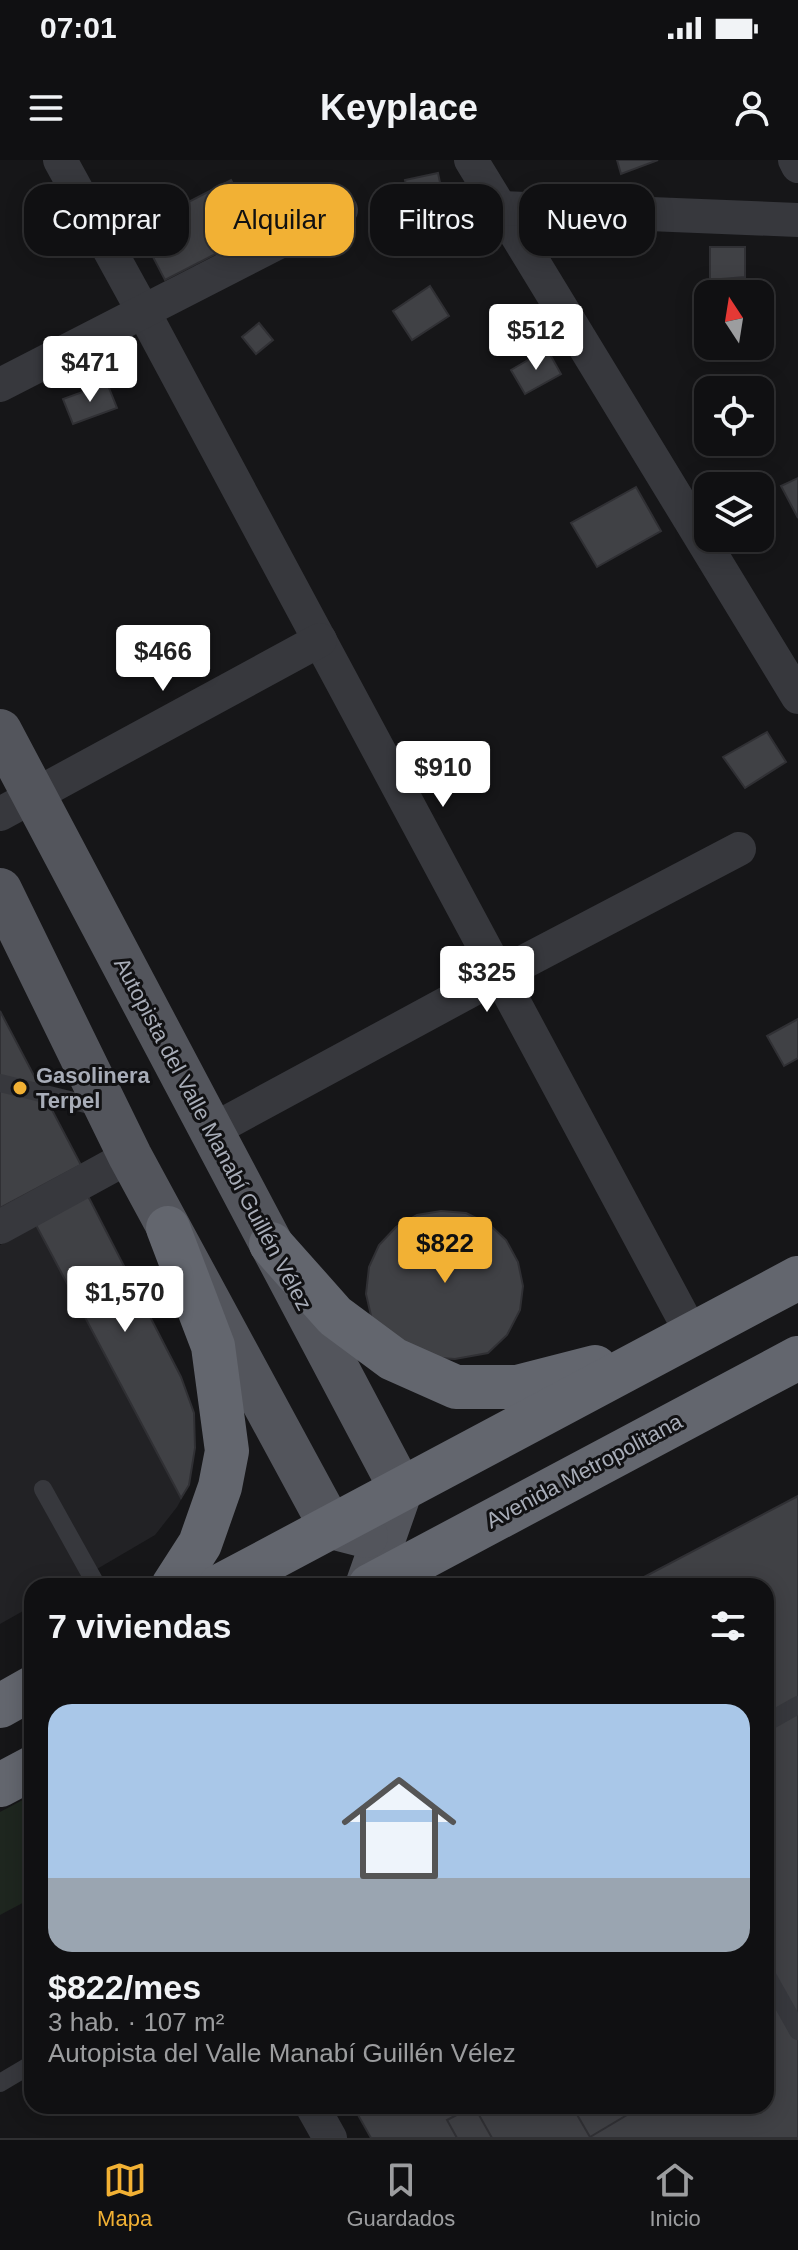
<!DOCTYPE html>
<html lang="es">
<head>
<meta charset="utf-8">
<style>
	:root { --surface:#101012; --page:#19191b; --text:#f1f3f6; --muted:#9c9d9f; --line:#303032; --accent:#f2b134 }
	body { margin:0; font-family:Arial,sans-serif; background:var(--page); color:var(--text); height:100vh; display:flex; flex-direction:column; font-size:30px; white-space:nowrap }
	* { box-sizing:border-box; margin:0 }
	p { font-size:26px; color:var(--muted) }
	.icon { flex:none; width:44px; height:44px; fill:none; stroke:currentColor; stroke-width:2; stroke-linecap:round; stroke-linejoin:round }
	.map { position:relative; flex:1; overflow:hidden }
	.sheet { position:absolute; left:24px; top:1418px; width:750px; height:536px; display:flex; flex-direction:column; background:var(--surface); border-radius:24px; box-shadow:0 4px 20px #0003,0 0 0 2px var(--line) }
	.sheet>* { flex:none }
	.hud { position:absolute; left:24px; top:24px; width:750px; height:72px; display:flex; gap:16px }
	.needle { width:52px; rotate:348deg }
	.controls { position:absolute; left:694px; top:120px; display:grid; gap:16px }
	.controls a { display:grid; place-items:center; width:80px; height:80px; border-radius:16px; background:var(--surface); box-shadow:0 4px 20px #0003,0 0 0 2px var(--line); font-size:40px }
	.price { position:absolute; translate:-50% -68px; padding:0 18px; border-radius:8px; background:#fff; color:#222; font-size:26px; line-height:52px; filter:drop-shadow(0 2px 4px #0008) }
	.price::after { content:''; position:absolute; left:50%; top:48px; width:24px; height:18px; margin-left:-12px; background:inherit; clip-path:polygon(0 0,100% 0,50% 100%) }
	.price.current { background:var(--accent); color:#111 }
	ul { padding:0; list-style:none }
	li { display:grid; align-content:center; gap:16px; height:424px; padding:0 24px }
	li+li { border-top:2px solid var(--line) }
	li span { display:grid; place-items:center; height:248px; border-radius:24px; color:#555 }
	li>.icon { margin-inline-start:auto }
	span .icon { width:144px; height:144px; fill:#fffc; stroke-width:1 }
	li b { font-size:34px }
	h2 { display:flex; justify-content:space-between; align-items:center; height:96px; padding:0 24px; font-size:34px }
	.tag { padding:0 28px; border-radius:24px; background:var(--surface); box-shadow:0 4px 20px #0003,0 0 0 2px var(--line); font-size:28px; line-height:72px }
	.tag.current { background:var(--accent); color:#111 }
	.status { display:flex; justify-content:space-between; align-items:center; height:56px; padding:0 40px; background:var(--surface); direction:ltr }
	.status svg { height:22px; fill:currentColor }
	header { display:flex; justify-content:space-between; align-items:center; height:104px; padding:0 24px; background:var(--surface); font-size:36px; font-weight:700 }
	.dock { display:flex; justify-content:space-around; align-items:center; height:112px; border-top:2px solid var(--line); background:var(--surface); font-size:22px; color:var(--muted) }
	.dock a { display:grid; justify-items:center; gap:4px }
	.dock .current { color:var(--accent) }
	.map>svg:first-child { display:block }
	.built { fill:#222225 }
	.green { fill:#1e261f }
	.building { fill:#404145; stroke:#303034; stroke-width:2 }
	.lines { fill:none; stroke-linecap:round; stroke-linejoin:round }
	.lane { stroke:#37383d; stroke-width:18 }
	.street { stroke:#37383d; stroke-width:34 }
	.primary { stroke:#53555c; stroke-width:44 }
	.highway { stroke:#63666e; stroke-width:44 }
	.poi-dot { fill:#f2b134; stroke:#111113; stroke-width:3 }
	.labels { text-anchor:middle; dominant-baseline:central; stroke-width:6; stroke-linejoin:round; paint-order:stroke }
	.poi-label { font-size:22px; font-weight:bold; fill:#a8adb8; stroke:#111113; text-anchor:start }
	.street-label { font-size:22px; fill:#a8adb8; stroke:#111113 }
</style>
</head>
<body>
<div class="status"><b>07:01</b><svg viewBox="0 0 49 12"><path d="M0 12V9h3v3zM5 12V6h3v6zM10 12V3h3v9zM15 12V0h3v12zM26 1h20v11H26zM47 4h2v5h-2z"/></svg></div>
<header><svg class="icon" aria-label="menu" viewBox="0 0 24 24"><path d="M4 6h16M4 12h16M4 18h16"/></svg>Keyplace<svg class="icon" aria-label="person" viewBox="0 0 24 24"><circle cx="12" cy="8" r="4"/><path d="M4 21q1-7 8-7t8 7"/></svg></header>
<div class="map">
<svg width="798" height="1978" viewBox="0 0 798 1978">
	<rect width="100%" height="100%" fill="#161618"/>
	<path class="built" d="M 88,1036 L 194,1253 L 195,1288 L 189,1325 L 177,1347 L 155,1375 L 68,1426 L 32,1426 L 32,1446 L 0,1464 L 0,1085 Z"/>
	<path class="green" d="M 32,1635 L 32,1738 L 0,1755 L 0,1652 Z"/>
	<g class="building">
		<path d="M 617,0 L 658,0 L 621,14 Z"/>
		<path d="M 438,13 L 446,51 L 413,57 L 405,20 Z"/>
		<path d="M 231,20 L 258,72 L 165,120 L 138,68 Z"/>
		<path d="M 710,87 L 745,87 L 745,117 L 710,120 Z"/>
		<path d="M 430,126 L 449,156 L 412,180 L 393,151 Z"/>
		<path d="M 259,163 L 273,180 L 256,194 L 242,177 Z"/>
		<path d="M 547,189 L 561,214 L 525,234 L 511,210 Z"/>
		<path d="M 107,223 L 117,248 L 73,264 L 63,239 Z"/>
		<path d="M 798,318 L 798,358 L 781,326 Z"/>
		<path d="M 636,327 L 661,371 L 597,407 L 571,363 Z"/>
		<path d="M 767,572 L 786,602 L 745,628 L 723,597 Z"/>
		<path d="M 0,851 L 81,1005 L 0,1048 Z"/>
		<path d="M 798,859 L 798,898 L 784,906 L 767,876 Z"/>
		<path d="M 88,1036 L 181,1217 L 194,1253 L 195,1288 L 189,1325 L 181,1338 L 36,1065 Z"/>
		<path d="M 441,1051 L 466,1053 L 489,1064 L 506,1080 L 518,1102 L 523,1126 L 520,1150 L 507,1175 L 488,1193 L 455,1199 L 425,1197 L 372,1160 L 366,1134 L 369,1107 L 379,1085 L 396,1067 L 417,1055 Z"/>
		<path d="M 798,1336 L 798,1978 L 371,1978 L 353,1946 L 766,1946 L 766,1426 L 627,1426 Z"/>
		<path d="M 474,1946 L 492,1978 L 457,1978 L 447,1960 Z"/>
		<path d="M 572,1946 L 642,1946 L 590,1977 Z"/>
	</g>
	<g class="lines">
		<g class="lane">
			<path d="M 0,923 L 102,948"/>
			<path d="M 43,1329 L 97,1426"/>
			<path d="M 766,1563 L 798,1545"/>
			<path d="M 766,1814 L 798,1871"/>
			<path d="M 0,1923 L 32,1904"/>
		</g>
		<g class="street">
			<path d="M 60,0 L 143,151 L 692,1174"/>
			<path d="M 471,0 L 798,537"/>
			<path d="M 795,0 L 798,6"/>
			<path d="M 499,48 L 798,60"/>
			<path d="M 0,225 L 341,50"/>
			<path d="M 0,654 L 320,480"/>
			<path d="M 211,971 L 499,815 L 739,689"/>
			<path d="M 0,1067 L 130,996"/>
			<path d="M 312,1946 L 330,1978"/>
		</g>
		<g class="primary">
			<path d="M 0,571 L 401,1329 L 367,1426"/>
			<path d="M 0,730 L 130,996 L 331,1367 L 366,1376"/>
		</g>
		<g class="highway">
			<path d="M 168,1068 L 213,1186 L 227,1291 L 220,1327 L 200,1384 L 173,1426"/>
			<path d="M 271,1084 L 335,1156 L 393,1199 L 456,1227 L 517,1227 L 595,1207"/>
			<path d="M 220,1426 L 798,1118"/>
			<path d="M 370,1426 L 798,1198"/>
			<path d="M 0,1546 L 32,1528"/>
			<path d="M 0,1625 L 32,1608"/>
		</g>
	</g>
	<circle class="poi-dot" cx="20" cy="928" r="8"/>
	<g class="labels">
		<g class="poi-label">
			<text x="36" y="915">Gasolinera<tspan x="36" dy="25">Terpel</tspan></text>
		</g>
		<g class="street-label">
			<text transform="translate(213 974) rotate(62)">Autopista del Valle Manabí Guillén Vélez</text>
			<text transform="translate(584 1311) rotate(-28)">Avenida Metropolitana</text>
		</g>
	</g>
</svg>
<div class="controls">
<a><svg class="needle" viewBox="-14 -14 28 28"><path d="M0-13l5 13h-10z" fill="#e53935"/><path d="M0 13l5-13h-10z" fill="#9c9d9f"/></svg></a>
<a><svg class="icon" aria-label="locate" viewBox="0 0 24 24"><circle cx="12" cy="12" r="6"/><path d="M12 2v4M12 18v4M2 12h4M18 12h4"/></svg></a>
<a><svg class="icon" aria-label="layers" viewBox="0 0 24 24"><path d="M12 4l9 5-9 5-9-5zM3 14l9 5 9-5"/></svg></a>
</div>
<b class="price" style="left:536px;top:212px">$512</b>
<b class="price" style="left:90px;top:244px">$471</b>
<b class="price" style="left:163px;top:533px">$466</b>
<b class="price" style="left:443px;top:649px">$910</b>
<b class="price" style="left:487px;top:854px">$325</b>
<b class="price current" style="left:445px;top:1125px">$822</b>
<b class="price" style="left:125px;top:1174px">$1,570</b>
<div class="hud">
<a class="tag">Comprar</a>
<a class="tag current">Alquilar</a>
<a class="tag">Filtros</a>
<a class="tag">Nuevo</a>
</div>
<section class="sheet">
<h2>7 viviendas<svg class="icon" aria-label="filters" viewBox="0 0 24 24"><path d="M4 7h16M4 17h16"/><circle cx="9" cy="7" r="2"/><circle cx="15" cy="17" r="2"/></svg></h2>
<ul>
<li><span style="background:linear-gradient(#a9c7e8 70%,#9aa5b1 0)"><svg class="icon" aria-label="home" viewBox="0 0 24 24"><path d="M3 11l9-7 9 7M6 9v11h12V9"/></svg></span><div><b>$822/mes</b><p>3 hab. · 107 m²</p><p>Autopista del Valle Manabí Guillén Vélez</p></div></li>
</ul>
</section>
</div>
<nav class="dock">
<a class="current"><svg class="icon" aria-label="map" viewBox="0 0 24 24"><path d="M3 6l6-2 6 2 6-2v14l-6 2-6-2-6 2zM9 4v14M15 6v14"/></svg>Mapa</a>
<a><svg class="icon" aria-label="saved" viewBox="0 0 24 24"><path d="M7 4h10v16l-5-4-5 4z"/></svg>Guardados</a>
<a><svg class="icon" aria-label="home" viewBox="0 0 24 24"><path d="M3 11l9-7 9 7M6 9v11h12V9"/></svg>Inicio</a>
</nav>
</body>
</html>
